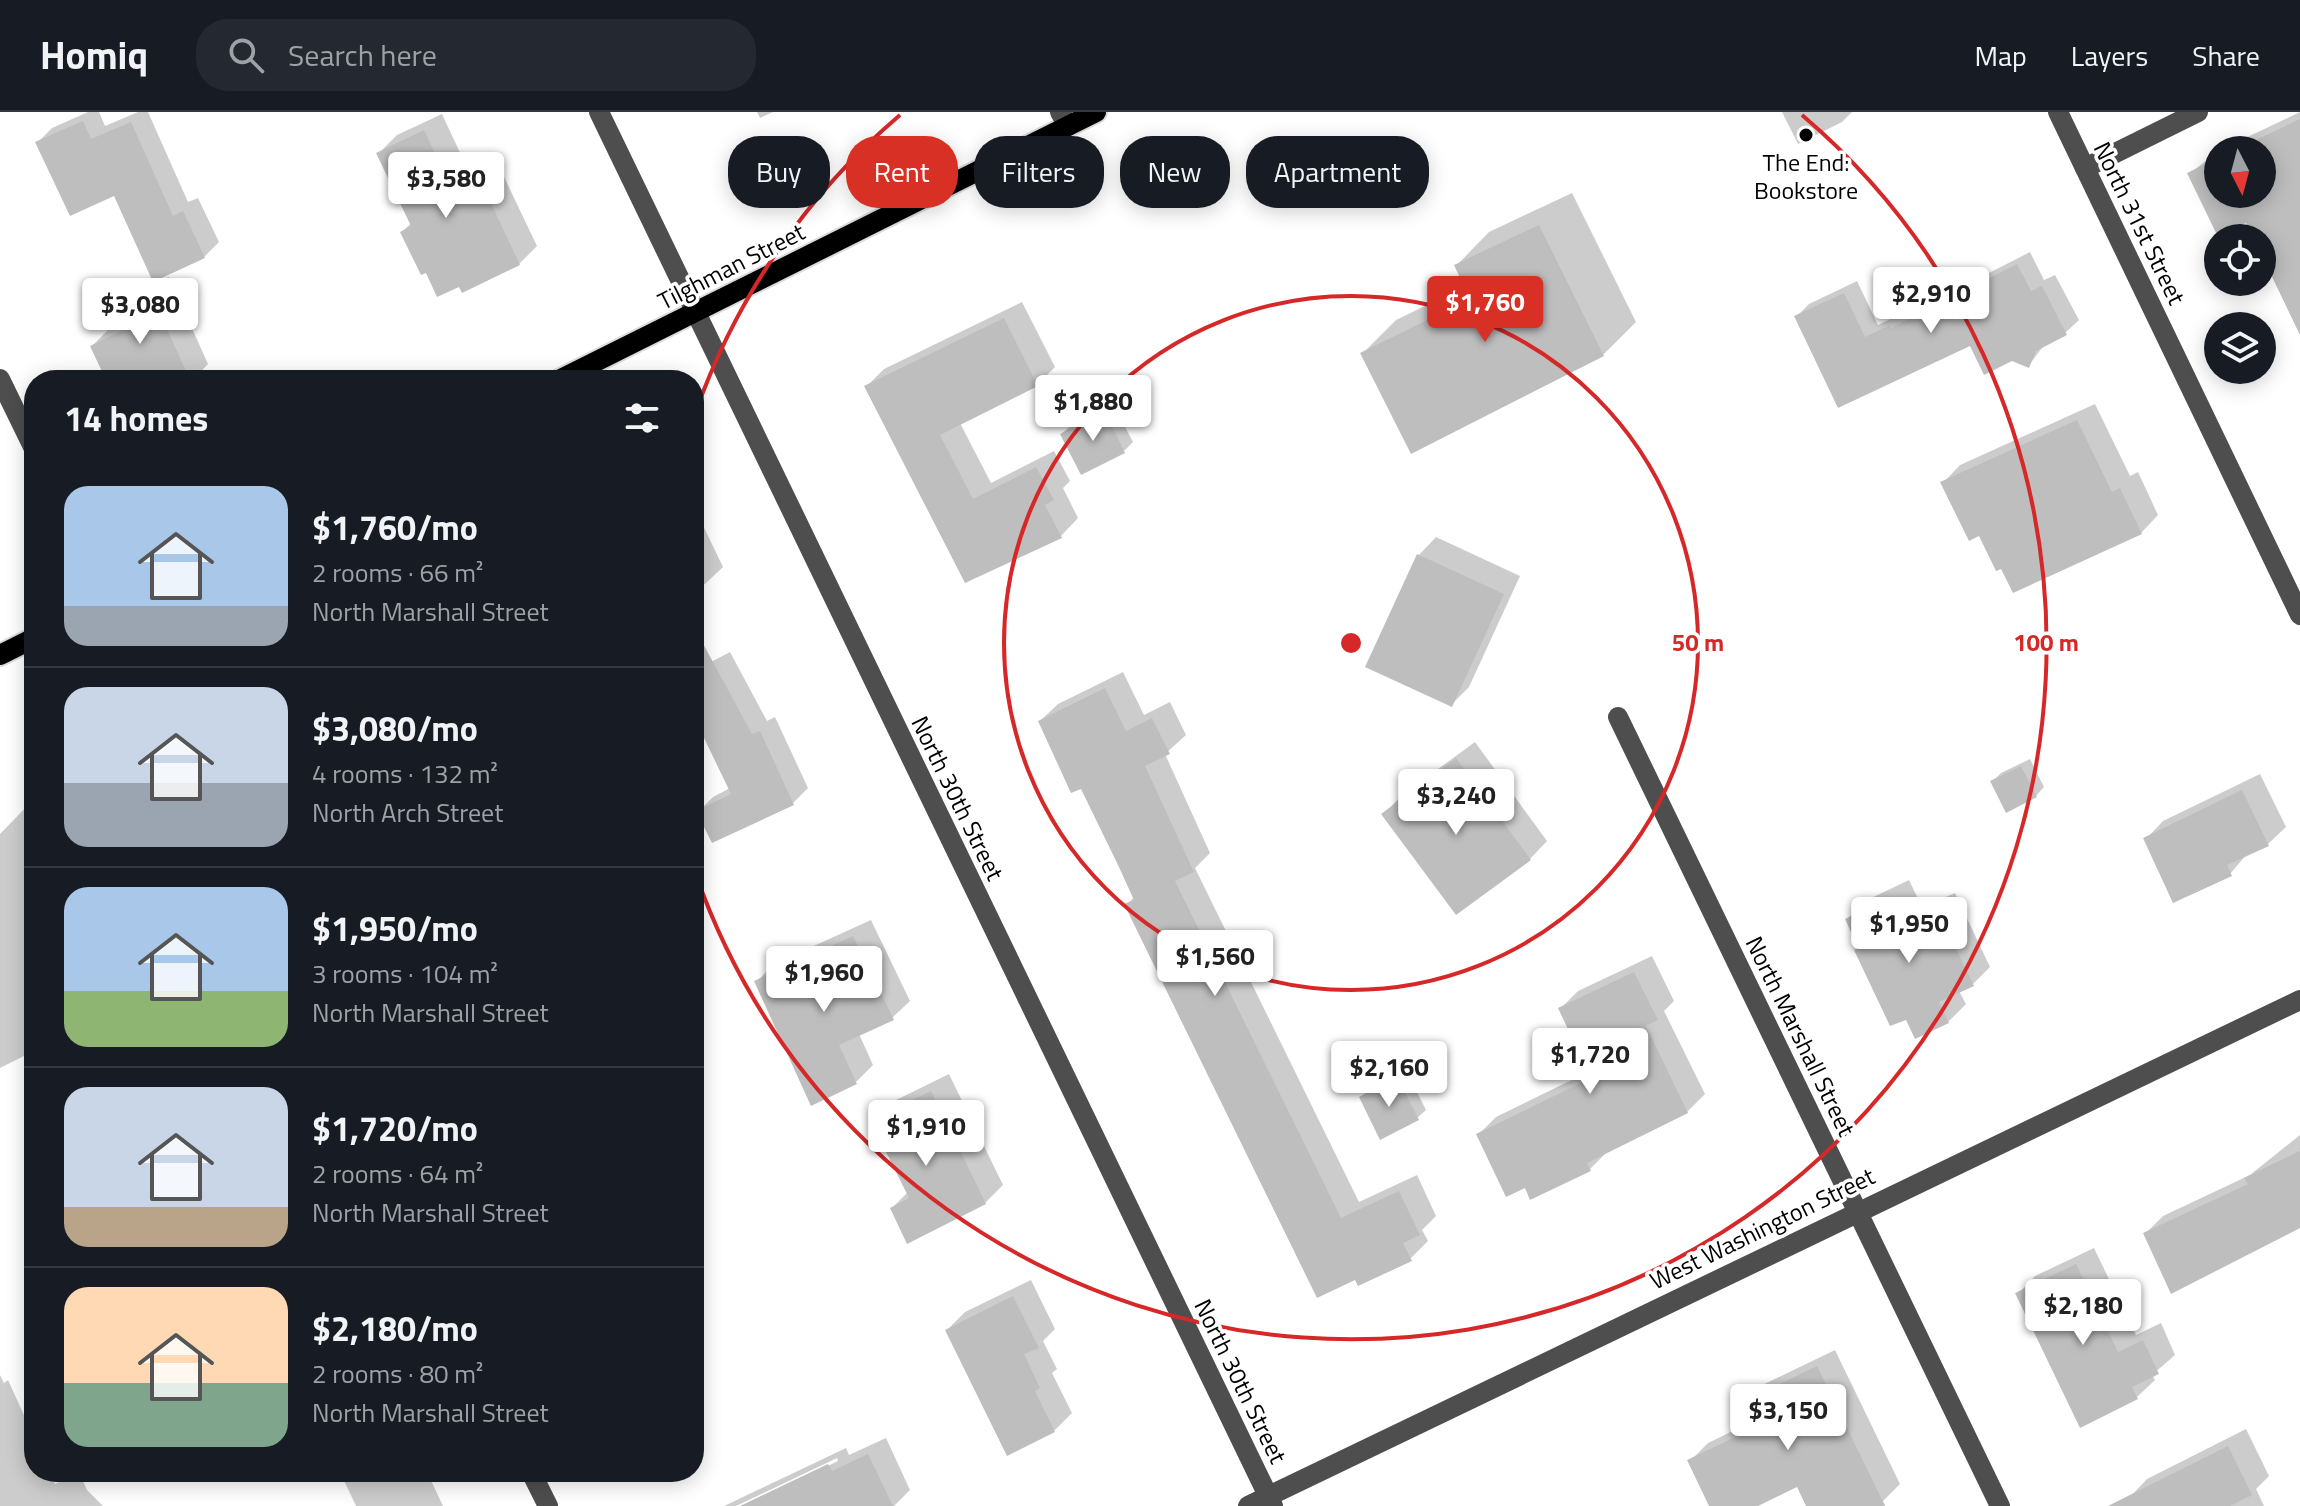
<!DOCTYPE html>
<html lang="en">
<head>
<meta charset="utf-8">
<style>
	:root { --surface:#171b24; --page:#242831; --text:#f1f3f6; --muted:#9ea1a6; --line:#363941; --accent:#d93025 }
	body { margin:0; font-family:"Titillium Web",sans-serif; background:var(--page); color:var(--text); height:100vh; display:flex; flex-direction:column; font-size:30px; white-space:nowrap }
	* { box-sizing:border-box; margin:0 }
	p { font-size:26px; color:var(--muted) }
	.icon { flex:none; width:44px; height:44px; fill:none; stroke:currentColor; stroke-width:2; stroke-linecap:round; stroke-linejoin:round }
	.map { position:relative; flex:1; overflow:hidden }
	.drawer { position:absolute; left:24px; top:258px; width:680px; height:1112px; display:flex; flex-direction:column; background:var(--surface); border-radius:32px; box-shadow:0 4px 20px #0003 }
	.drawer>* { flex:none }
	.banner { position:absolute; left:728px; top:24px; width:760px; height:72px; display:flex; gap:16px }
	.needle { width:52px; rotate:174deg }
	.buttons { position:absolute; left:2204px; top:24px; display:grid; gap:16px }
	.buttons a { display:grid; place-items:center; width:72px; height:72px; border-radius:50%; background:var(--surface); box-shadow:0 4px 20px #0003; font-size:40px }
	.price { position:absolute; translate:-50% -68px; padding:0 18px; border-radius:8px; background:#fff; color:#222; font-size:26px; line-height:52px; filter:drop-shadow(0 2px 4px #0008) }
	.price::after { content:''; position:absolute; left:50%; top:48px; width:24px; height:18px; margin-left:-12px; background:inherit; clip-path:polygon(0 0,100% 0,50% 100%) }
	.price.active { background:var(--accent); color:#fff }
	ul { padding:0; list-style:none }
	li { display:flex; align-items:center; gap:24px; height:200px; padding:0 40px }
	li+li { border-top:2px solid var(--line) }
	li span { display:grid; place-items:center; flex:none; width:224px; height:160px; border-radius:24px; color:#555 }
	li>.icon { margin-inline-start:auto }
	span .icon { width:96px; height:96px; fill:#fffc; stroke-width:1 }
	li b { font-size:34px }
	h2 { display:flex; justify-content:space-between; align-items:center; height:96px; padding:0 40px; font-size:34px }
	.chip { padding:0 28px; border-radius:32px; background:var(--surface); box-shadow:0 4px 20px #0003; font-size:28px; line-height:72px }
	.chip.active { background:var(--accent); color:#fff }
	header { display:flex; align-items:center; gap:48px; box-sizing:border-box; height:112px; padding:0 40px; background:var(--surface); border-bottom:2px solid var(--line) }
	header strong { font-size:38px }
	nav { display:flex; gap:44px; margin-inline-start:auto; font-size:28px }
	.search { width:560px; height:72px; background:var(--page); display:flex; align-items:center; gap:20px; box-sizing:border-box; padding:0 28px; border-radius:32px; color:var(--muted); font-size:30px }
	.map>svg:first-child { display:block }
	.shadow { fill:#0003 }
	.building { fill:#bebebe }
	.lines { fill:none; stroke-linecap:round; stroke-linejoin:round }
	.major-casing { stroke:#dbdbdb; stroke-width:24 }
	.minor { stroke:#4e4e4e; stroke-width:20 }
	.major { stroke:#000; stroke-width:20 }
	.ring { fill:none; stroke:#d62828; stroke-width:4 }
	.poi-dot { fill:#000; stroke:#fff; stroke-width:3 }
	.labels { text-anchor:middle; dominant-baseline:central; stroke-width:7; stroke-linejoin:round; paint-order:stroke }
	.poi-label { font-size:24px; fill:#000; stroke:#fff }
	.street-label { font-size:24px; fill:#000; stroke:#fff }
	.centre { fill:#d62828; stroke:#fff; stroke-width:4 }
	.ring-label { font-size:24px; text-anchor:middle; font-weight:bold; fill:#d62828; stroke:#fff; stroke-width:7; stroke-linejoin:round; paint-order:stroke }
</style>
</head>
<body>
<header>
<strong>Homiq</strong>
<div class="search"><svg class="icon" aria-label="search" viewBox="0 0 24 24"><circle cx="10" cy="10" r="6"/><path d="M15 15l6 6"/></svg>Search here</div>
<nav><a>Map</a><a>Layers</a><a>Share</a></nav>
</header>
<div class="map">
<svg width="2300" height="1394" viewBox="0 0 2300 1394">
	<rect width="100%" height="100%" fill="#fff"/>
	<g class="shadow">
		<path d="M 88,0 L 99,0 L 105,14 L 138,0 L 148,0 L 188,90 L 198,86 L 219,130 L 204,145 L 38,30 L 52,16 Z"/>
		<path d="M 757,0 L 773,0 L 760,6 Z"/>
		<path d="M 1782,0 L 1852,0 L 1842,10 L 1798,32 Z"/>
		<path d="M 2300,0 L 2300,195 L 2262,139 L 2262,126 L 2256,126 L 2247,109 L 2189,62 L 2218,39 L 2218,82 L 2262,82 L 2262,38 L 2220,38 Z"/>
		<path d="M 442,2 L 469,60 L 496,48 L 537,134 L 519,152 L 460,173 L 427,159 L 402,120 L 412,110 L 379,41 L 397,23 Z"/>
		<path d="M 1572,81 L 1636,210 L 1603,243 L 1363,241 L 1396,208 L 1466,174 L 1456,154 L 1489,120 Z"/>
		<path d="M 2030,140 L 2044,168 L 2055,163 L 2079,208 L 2065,221 L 2045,232 L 2029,253 L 1970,232 L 1839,293 L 1796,205 L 1809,192 L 1857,169 L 1878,213 L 1903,201 L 1905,204 Z"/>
		<path d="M 169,165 L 208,252 L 193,268 L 113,268 L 92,234 L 110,216 L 120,212 L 115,200 L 132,182 Z"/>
		<path d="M 1022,190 L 1055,255 L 1037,273 L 960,311 L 991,371 L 1054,339 L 1070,369 L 1063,376 L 1078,406 L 1061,424 L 966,468 L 867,274 L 884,257 Z"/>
		<path d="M 1113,292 L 1133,330 L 1124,339 L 1081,360 L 1062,322 L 1070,314 Z"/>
		<path d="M 2095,292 L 2130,364 L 2138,360 L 2158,403 L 2141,421 L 1980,421 L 1943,371 L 1960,353 Z"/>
		<path d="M 698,403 L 723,455 L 705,472 L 694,478 L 694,405 Z"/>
		<path d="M 1436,425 L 1520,464 L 1469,575 L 1451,593 L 1419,443 Z"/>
		<path d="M 730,540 L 767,609 L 775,605 L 808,676 L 793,691 L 698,700 L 713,685 L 730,676 L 700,614 L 694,616 L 694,559 Z"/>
		<path d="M 1123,560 L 1144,603 L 1170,590 L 1186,623 L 1165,642 L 1210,741 L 1195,756 L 1359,1090 L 1417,1063 L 1436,1104 L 1422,1118 L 1428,1129 L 1410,1147 L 1359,1172 L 1127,793 L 1134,785 L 1082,674 L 1040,609 L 1058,592 Z"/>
		<path d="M 1475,630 L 1547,729 L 1530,747 L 1384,702 L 1401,684 Z"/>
		<path d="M 2030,647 L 2044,675 L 2036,684 L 1992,670 L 2001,661 Z"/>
		<path d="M 2260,662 L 2286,715 L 2268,732 L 2247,742 L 2230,762 L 2146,727 L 2163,709 Z"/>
		<path d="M 34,687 L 34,800 L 26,804 L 34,821 L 34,939 L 0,956 L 0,722 Z"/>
		<path d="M 1909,768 L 1922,795 L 1955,781 L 1990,855 L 1972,873 L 1959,879 L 1966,892 L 1948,910 L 1907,906 L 1860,835 L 1847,807 L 1865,789 Z"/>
		<path d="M 871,808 L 910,889 L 892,906 L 859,922 L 873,953 L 855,971 L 756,870 L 774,852 Z"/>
		<path d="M 1652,844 L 1674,889 L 1664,899 L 1705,982 L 1687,1000 L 1608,1039 L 1590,1057 L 1526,1073 L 1478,1023 L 1496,1005 L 1590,959 L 1560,897 L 1578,879 Z"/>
		<path d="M 1406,958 L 1426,998 L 1417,1006 L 1361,985 L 1370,977 Z"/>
		<path d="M 949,962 L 1003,1073 L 985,1091 L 892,1096 L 908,1080 L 873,1009 L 890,991 Z"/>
		<path d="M 2300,1023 L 2300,1114 L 2172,1179 L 2145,1122 L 2163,1104 L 2250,1063 Z"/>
		<path d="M 2094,1136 L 2136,1223 L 2161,1211 L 2175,1243 L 2152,1263 L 2155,1268 L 2137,1285 L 2018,1182 L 2035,1164 Z"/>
		<path d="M 1031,1168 L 1055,1217 L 1043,1229 L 1057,1257 L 1052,1261 L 1072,1301 L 1054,1319 L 947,1218 L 965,1200 Z"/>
		<path d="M 1835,1238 L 1900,1372 L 1883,1389 L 1885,1394 L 1809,1394 L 1798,1372 L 1754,1394 L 1711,1394 L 1690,1349 L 1708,1331 L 1749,1311 L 1740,1292 L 1758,1275 Z"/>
		<path d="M 0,1263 L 4,1271 L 8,1268 L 34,1325 L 34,1360 L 50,1360 L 55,1372 L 79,1360 L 87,1378 L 103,1394 L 0,1394 Z"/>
		<path d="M 2246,1317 L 2269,1364 L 2256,1377 L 2264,1394 L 2134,1394 L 2130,1385 L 2147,1367 Z"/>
		<path d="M 886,1326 L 910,1378 L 894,1394 L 745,1394 L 838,1349 L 837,1346 L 736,1394 L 724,1394 L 846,1336 L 849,1343 Z"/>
		<path d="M 340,1360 L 427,1360 L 443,1394 L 356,1394 Z"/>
	</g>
	<g class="building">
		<path d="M 2300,7 L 2300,223 L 2262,144 L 2262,126 L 2253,126 L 2246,111 L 2218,125 L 2187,61 L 2218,46 L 2218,82 L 2262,82 L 2262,38 L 2235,38 Z"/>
		<path d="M 83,9 L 91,27 L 131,10 L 173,104 L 183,99 L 205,146 L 153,170 L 114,84 L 70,104 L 35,30 Z"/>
		<path d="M 424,18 L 451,76 L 478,64 L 520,153 L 462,181 L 459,175 L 437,185 L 426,161 L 421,163 L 400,120 L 411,114 L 376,41 Z"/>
		<path d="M 1539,113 L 1604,244 L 1411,342 L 1360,241 L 1470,187 L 1454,153 Z"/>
		<path d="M 2017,152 L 2031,179 L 2042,174 L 2067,223 L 2036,239 L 2029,256 L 2012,249 L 1984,263 L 1970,234 L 1838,296 L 1794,204 L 1844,181 L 1865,225 L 1890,213 L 1891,216 Z"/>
		<path d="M 151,182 L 190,268 L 106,268 L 90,234 L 121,219 L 112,199 Z"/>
		<path d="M 1004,206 L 1038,274 L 940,323 L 973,387 L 1036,355 L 1054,388 L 1045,393 L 1062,426 L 965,471 L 864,274 Z"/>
		<path d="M 1104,298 L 1125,341 L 1081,363 L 1060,322 Z"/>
		<path d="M 2077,308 L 2112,380 L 2120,376 L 2142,422 L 2013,481 L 2001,457 L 1996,459 L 1979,424 L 1969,429 L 1940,370 Z"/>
		<path d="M 1417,442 L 1504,482 L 1452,595 L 1365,555 Z"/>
		<path d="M 694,515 L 752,622 L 760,619 L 794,693 L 712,731 L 696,699 L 731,682 L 694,605 Z"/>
		<path d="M 1105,576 L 1126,619 L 1152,606 L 1170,642 L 1145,654 L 1194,760 L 1175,769 L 1341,1106 L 1399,1079 L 1420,1123 L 1403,1131 L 1412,1149 L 1358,1174 L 1355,1168 L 1317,1186 L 1124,792 L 1134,788 L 1118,753 L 1081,677 L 1071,681 L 1038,609 Z"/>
		<path d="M 1456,646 L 1531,748 L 1456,803 L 1381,702 Z"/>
		<path d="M 2021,654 L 2037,685 L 2006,701 L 1990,669 Z"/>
		<path d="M 2242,678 L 2269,734 L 2227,753 L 2232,764 L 2173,791 L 2143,726 Z"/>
		<path d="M 1891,785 L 1904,811 L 1937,798 L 1974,874 L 1939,890 L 1949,911 L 1915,927 L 1906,908 L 1890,914 L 1854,838 L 1858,836 L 1845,807 Z"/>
		<path d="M 853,824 L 894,908 L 839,933 L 857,972 L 811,994 L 754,869 Z"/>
		<path d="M 1634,860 L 1658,908 L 1646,914 L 1688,1001 L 1587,1051 L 1591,1059 L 1530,1088 L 1525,1076 L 1506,1085 L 1476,1022 L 1591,966 L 1558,896 Z"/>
		<path d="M 1397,965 L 1419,1008 L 1380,1028 L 1359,985 Z"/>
		<path d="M 931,979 L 986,1092 L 907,1132 L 890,1096 L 909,1086 L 870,1008 Z"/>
		<path d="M 2300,1039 L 2300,1116 L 2171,1182 L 2143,1121 L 2248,1072 L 2244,1066 Z"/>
		<path d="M 2076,1152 L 2118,1240 L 2143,1228 L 2159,1262 L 2132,1275 L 2138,1287 L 2080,1316 L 2015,1181 Z"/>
		<path d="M 1013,1184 L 1039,1236 L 1024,1242 L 1040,1276 L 1035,1279 L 1055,1320 L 1007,1344 L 945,1218 Z"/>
		<path d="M 1817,1254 L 1885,1394 L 1806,1394 L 1797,1375 L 1758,1394 L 1709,1394 L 1687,1348 L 1750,1318 L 1738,1292 Z"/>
		<path d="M 2228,1334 L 2252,1383 L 2230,1394 L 2108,1394 Z"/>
		<path d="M 868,1342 L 893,1394 L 740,1394 L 828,1352 L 832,1359 Z"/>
	</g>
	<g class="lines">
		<g class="major-casing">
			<g id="major">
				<path d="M 559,268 L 1096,0"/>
				<path d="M 0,543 L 34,526"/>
			</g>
		</g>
		<g class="minor">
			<path d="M 599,0 L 1273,1394"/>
			<path d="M 1060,0 L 1068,14"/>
			<path d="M 2058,0 L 2300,503"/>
			<path d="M 2085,56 L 2198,0"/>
			<path d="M 0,267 L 34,337"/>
			<path d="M 1618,605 L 2000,1394"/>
			<path d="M 531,1360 L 548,1394"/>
			<path d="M 1248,1394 L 2300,888"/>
		</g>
		<use href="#major" class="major"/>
	</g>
	<g class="ring">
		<circle cx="1351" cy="531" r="347"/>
		<path d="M696 299A695 695 0 0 1 900 3M1802 3A695 695 0 1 1 696 763"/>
	</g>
	<circle class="poi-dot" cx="1806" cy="23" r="8"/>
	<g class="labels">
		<g class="poi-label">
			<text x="1806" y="50">The End:<tspan x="1806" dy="28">Bookstore</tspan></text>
		</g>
		<g class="street-label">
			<text transform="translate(2140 111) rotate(64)">North 31st Street</text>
			<text transform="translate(731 154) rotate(-27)">Tilghman Street</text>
			<text transform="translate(958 686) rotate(64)">North 30th Street</text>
			<text transform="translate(1801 924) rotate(64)">North Marshall Street</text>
			<text transform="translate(1762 1116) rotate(-26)">West Washington Street</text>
			<text transform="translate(1241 1269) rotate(64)">North 30th Street</text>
		</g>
	</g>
	<circle cx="1351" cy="531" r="12" class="centre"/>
	<g class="ring-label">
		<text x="1698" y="539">50 m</text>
		<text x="2046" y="539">100 m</text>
	</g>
</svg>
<div class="buttons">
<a><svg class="needle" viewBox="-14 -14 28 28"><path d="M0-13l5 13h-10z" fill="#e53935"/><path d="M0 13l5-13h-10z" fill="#9ea1a6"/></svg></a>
<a><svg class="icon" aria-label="locate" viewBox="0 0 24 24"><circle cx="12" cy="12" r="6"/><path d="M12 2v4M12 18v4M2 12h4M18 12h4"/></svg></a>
<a><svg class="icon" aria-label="layers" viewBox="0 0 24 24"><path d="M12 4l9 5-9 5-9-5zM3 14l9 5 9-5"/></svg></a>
</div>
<b class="price" style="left:446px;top:108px">$3,580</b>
<b class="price" style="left:1931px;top:223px">$2,910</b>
<b class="price active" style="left:1485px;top:232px">$1,760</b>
<b class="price" style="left:140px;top:234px">$3,080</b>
<b class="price" style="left:1093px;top:331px">$1,880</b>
<b class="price" style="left:1456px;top:725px">$3,240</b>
<b class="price" style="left:1909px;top:853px">$1,950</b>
<b class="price" style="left:1215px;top:886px">$1,560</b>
<b class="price" style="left:824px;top:902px">$1,960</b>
<b class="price" style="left:1590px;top:984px">$1,720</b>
<b class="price" style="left:1389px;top:997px">$2,160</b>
<b class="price" style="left:926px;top:1056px">$1,910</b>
<b class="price" style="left:2083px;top:1235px">$2,180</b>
<b class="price" style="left:1788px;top:1340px">$3,150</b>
<div class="banner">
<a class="chip">Buy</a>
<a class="chip active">Rent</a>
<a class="chip">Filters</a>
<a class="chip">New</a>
<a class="chip">Apartment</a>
</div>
<section class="drawer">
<h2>14 homes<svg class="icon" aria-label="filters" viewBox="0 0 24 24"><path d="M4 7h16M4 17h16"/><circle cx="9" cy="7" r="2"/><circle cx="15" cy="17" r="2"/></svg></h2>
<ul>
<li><span style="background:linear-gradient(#a9c7e8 75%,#9aa5b1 0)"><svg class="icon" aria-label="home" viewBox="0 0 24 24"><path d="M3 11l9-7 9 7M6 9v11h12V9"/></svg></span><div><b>$1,760/mo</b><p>2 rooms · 66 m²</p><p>North Marshall Street</p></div></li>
<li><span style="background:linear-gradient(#c9d6e8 60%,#9aa5b1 0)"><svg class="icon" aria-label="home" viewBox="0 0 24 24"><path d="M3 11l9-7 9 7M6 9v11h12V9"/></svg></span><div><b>$3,080/mo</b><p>4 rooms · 132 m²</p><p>North Arch Street</p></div></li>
<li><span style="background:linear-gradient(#a9c7e8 65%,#8fb573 0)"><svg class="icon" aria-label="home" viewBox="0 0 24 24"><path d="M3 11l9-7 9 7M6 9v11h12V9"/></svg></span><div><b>$1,950/mo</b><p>3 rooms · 104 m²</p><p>North Marshall Street</p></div></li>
<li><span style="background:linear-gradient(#c9d6e8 75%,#b9a48a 0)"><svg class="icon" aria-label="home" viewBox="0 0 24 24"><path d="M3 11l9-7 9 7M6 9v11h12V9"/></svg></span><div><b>$1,720/mo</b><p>2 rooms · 64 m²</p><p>North Marshall Street</p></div></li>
<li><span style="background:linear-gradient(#ffd9b3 60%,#7fa58c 0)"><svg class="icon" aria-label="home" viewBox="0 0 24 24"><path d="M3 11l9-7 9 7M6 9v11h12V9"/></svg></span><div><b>$2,180/mo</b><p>2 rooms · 80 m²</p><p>North Marshall Street</p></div></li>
</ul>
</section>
</div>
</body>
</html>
